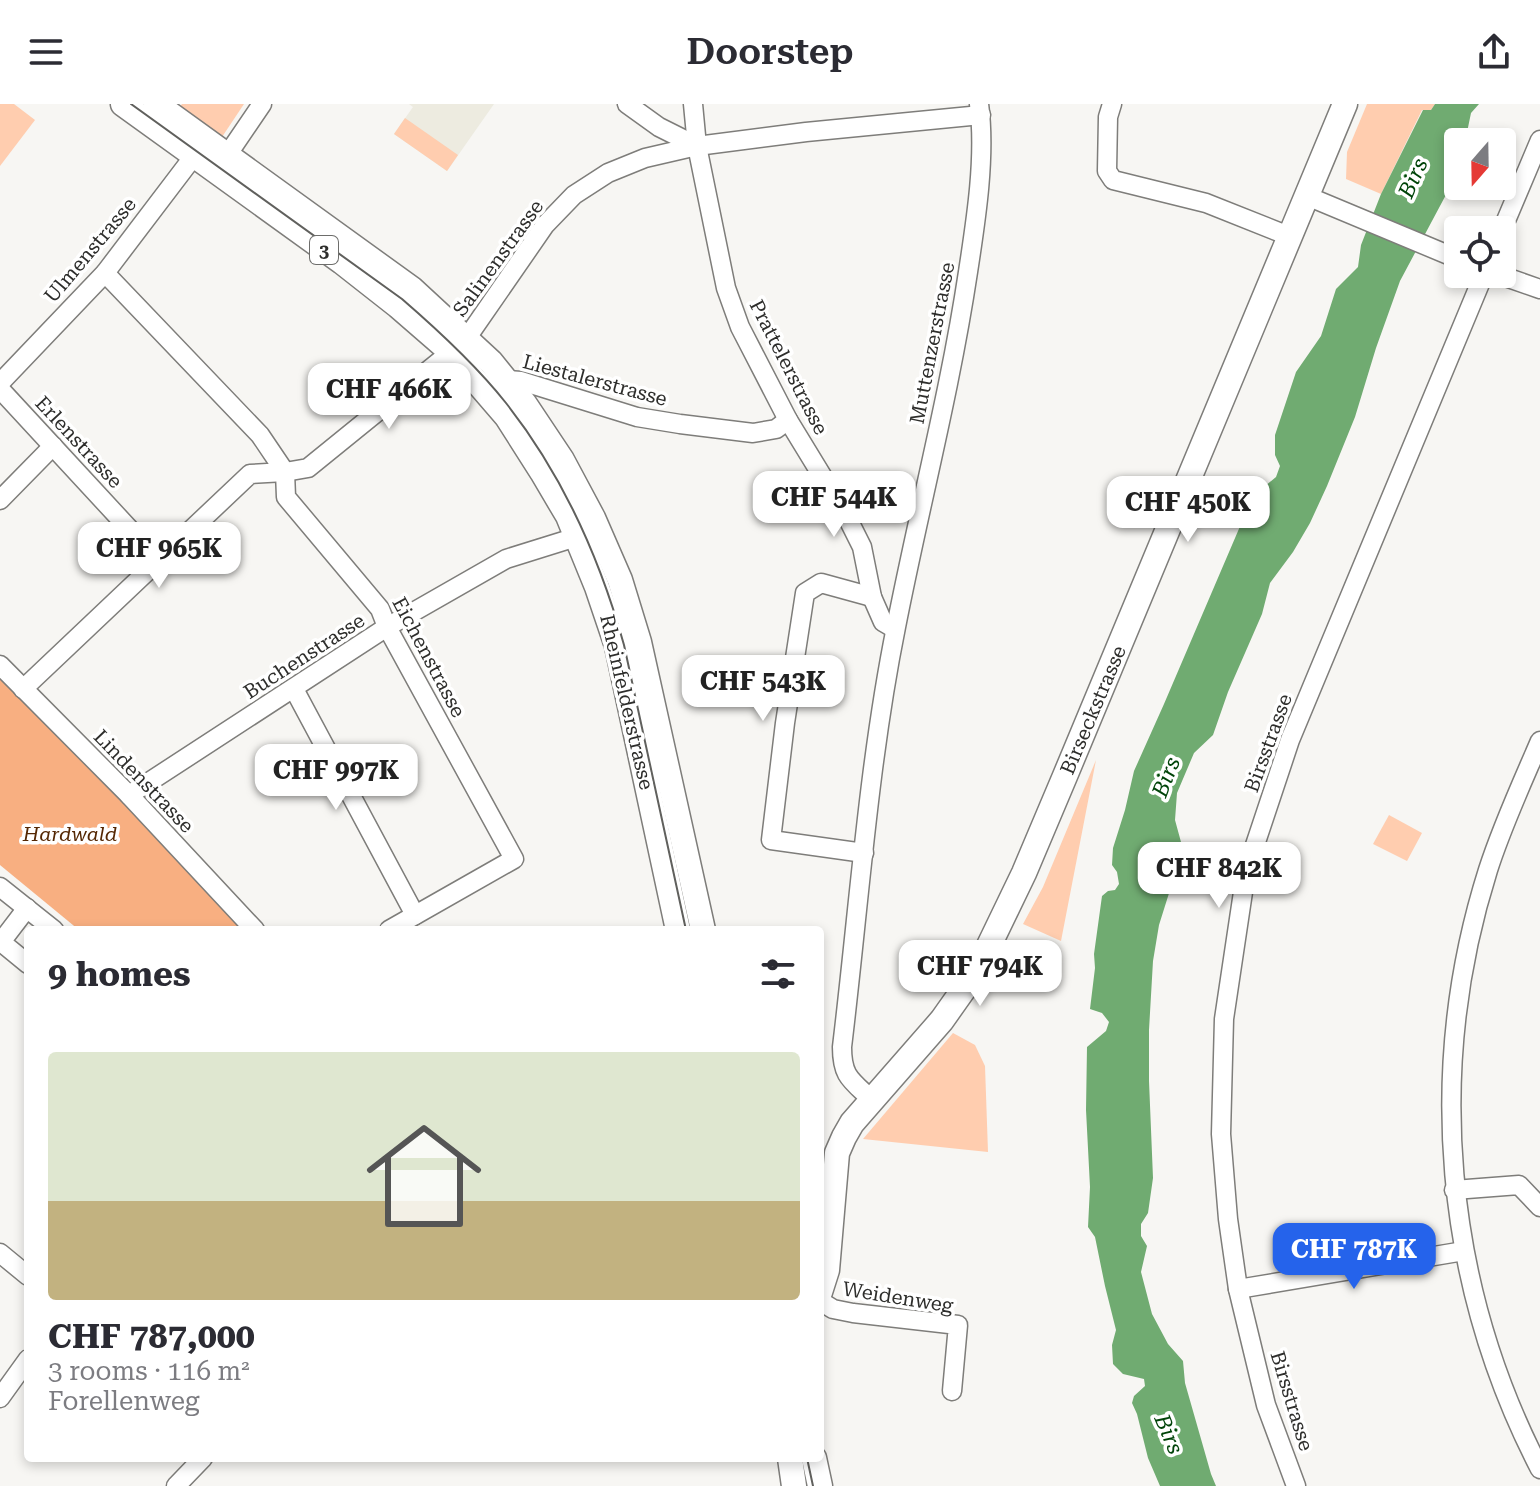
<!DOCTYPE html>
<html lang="en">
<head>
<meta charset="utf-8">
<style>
	:root { --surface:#fff; --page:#f7f7f7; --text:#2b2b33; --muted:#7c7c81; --line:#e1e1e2; --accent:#2563eb }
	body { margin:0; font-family:"Roboto Serif",serif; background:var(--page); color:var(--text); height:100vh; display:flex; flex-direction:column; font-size:30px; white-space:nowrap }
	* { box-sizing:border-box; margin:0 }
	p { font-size:26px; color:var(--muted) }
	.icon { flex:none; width:44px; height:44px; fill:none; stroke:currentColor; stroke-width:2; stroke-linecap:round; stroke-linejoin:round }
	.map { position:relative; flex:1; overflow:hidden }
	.details { position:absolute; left:24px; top:822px; width:800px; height:536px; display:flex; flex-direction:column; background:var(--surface); border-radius:8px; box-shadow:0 4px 12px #0003 }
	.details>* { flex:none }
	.needle { width:52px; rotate:200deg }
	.buttons { position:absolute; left:1444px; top:24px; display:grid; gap:16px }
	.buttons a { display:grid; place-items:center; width:72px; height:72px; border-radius:8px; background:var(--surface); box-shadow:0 4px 12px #0003; font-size:40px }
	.price { position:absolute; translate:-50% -68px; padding:0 18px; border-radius:16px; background:#fff; color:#222; font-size:26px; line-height:52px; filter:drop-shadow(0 2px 4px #0008) }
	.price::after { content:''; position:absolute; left:50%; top:48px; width:24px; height:18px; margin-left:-12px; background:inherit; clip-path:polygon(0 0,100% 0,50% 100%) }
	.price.active { background:var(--accent); color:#fff }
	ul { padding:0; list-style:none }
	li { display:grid; align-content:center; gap:16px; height:424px; padding:0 24px }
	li+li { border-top:2px solid var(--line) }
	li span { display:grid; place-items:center; height:248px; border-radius:8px; color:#555 }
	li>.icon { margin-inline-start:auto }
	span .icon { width:144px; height:144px; fill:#fffc; stroke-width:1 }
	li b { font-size:34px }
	h2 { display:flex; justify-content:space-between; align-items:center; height:96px; padding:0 24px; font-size:34px }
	header { display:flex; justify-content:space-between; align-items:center; height:104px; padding:0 24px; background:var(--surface); font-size:36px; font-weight:600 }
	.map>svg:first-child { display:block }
	.built { fill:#edebe0 }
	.green { fill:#ffcdaf }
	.forest { fill:#f8af81 }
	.water { fill:#70ab71 }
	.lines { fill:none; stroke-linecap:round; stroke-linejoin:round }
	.minor-casing { stroke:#7e7d7a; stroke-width:21 }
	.major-casing { stroke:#7e7d7a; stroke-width:27 }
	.minor { stroke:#fff; stroke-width:18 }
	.major { stroke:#fff; stroke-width:24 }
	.tram { stroke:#60605d; stroke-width:2 }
	.labels { text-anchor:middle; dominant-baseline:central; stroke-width:7; stroke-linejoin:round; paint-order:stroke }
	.shield { fill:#fff; stroke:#6d6d6b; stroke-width:2 }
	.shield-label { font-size:18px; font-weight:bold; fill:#2e2e2c }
	.street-label { font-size:20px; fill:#2e2e2c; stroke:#fff }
	.park-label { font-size:20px; font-style:italic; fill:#552804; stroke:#fff }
	.water-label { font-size:22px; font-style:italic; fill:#004409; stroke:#fff }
</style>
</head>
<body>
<header><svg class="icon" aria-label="menu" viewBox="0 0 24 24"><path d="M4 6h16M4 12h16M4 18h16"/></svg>Doorstep<svg class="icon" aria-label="share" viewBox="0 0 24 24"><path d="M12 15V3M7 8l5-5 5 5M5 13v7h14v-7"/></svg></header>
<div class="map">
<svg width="1540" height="1382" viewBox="0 0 1540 1382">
	<rect width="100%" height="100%" fill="#f7f6f3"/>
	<path class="built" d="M 409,0 L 494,0 L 447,67 L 394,30 L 413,3 Z"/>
	<g class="green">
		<path d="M 0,0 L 14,0 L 35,16 L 0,62 Z"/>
		<path d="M 182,0 L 244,0 L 220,36 L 178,5 Z"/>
		<path d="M 1367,0 L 1435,0 L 1431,6 L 1422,6 L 1381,90 L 1346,75 L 1347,48 Z"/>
		<path d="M 405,14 L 458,51 L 447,67 L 394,30 Z"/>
		<path d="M 1096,656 L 1061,837 L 1023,820 L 1043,783 Z"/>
		<path d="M 1389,711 L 1422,729 L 1407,757 L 1373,740 Z"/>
		<path d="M 953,929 L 975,941 L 985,962 L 988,1048 L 863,1035 Z"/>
	</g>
	<path class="forest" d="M 0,561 L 255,826 L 79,826 L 0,761 Z"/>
	<path class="water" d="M 1435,0 L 1479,0 L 1471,9 L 1465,38 L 1458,38 L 1458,63 L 1448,87 L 1400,177 L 1376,244 L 1355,313 L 1327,382 L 1310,419 L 1293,448 L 1270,479 L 1262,510 L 1228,588 L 1213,631 L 1194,649 L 1177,689 L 1175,716 L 1181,738 L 1170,786 L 1159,821 L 1153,857 L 1149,926 L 1149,977 L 1153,1074 L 1148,1109 L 1141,1120 L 1141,1132 L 1147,1142 L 1141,1168 L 1152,1210 L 1168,1240 L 1183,1257 L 1185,1279 L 1211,1370 L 1216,1382 L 1160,1382 L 1148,1354 L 1137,1310 L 1132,1299 L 1134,1292 L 1145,1282 L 1144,1275 L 1123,1270 L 1113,1260 L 1112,1241 L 1116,1226 L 1105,1182 L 1095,1133 L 1088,1123 L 1090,1083 L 1086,1006 L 1087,943 L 1106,927 L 1109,918 L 1102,909 L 1090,905 L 1095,864 L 1094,850 L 1102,792 L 1108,787 L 1115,786 L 1119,780 L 1117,768 L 1112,761 L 1113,744 L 1125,706 L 1134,667 L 1164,600 L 1253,392 L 1276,373 L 1280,362 L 1275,351 L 1275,331 L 1296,268 L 1321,232 L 1336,185 L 1358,163 L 1361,141 L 1381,90 L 1423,6 L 1431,6 Z"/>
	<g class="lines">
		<g class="minor-casing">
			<g id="minor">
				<path d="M 627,0 L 659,23 L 697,42"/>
				<path d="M 693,0 L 697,42 L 726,184 L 740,223 L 788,316 L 846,411 L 862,443 L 872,493 L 883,518 L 895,525"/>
				<path d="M 1112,0 L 1108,13 L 1107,67 L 1113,76 L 1206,99 L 1289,132"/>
				<path d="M 228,50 L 262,0"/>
				<path d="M 1307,92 L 1458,155"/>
				<path d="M 1502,126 L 1540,36"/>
				<path d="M 105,169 L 260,331 L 285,368 L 286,393 L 380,505 L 387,523 L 514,755 L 389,826"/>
				<path d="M 1497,170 L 1540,185"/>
				<path d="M 501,278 L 507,276 L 521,277 L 637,313 L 680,320 L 753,329 L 776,325 L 788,316"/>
				<path d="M 0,279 L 105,169 L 200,44"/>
				<path d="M 0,285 L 159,457"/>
				<path d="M 0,396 L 53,342"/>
				<path d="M 0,561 L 129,691 L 255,826"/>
				<path d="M 23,585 L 250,370 L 285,368 L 308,364 L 451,248 L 471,228 L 545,121 L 574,91 L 608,69 L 645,54 L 697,42 L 806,28 L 981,11"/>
				<path d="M 294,585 L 415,811"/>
				<path d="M 1540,637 C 1522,679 1502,722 1488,766 C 1425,965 1444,1180 1540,1365"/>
				<path d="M 129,691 L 387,523 L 506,455 L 586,430"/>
				<path d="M 864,749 L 771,736 L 785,619 L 805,489 L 821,479 L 872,493"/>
				<path d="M 0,783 L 54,826"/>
				<path d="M 27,804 L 1,838 L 28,860"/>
				<path d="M 872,996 C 851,976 842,973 842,943 C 859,803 868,662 896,523 C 919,405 950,288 968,168 C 976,116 986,52 979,0"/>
				<path d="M 1454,1086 L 1519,1081 L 1540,1103"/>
				<path d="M 0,1149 L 28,1172"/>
				<path d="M 1238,1185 L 1464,1147"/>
				<path d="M 820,1197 L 833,1205 L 853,1209 L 958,1221 L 952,1287"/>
				<path d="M 0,1294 L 28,1255"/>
				<path d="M 176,1382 L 203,1354"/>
				<path d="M 1296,1382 L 1266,1301 L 1238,1185 L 1228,1115 L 1221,1030 L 1224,915 L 1246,768 L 1290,636 L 1484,170"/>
			</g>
		</g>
		<g class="major-casing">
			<g id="major">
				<path d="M 123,0 L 342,158 L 398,202 L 451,248 L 507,313 L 542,368 L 568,412 L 597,483 L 617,542 L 678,826"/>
				<path d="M 156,0 L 412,185 L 491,258 L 524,299 L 562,356 L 593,414 L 620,476 L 639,538 L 703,826"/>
				<path d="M 820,1188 L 827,1166 L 837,1049 L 844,1033 L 852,1019 L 942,916 L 966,882 L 984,852 L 1024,769 L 1065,672 L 1345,0"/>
				<path d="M 790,1354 L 794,1382"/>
				<path d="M 814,1354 L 820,1382"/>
			</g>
		</g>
		<use href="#minor" class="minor"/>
		<use href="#major" class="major"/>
		<g class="tram">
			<path d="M 131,0 L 402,195 C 439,227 476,261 506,299 C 562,370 600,455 624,541 L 686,826"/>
			<path d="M 807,1354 L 813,1382"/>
		</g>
	</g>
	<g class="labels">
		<rect class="shield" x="310" y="132" width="28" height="28" rx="6"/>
		<g class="shield-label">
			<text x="324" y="146">3</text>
		</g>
		<g class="street-label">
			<text transform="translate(90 146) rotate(-50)">Ulmenstrasse</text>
			<text transform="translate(498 154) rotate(-54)">Salinenstrasse</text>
			<text transform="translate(932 239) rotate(-79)">Muttenzerstrasse</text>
			<text transform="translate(789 263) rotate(63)">Prattelerstrasse</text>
			<text transform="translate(595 276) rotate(15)">Liestalerstrasse</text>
			<text transform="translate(79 338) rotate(47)">Erlenstrasse</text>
			<text transform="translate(304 552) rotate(-33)">Buchenstrasse</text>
			<text transform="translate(429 553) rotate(62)">Eichenstrasse</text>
			<text transform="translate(627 598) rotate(77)">Rheinfelderstrasse</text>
			<text transform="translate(1093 606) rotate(-67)">Birseckstrasse</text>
			<text transform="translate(1268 639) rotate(-70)">Birsstrasse</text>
			<text transform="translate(144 677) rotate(46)">Lindenstrasse</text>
			<text transform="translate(898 1193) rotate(9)">Weidenweg</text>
			<text transform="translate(1292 1297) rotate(73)">Birsstrasse</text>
		</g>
		<g class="park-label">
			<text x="70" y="730">Hardwald</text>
		</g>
		<g class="water-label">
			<text transform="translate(1413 74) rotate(-66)">Birs</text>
			<text transform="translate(1166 673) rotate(-69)">Birs</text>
			<text transform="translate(1169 1330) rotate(67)">Birs</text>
		</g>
	</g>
</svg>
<div class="buttons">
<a><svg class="needle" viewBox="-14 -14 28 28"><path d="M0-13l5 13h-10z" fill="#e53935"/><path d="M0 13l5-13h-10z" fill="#7c7c81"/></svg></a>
<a><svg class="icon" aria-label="locate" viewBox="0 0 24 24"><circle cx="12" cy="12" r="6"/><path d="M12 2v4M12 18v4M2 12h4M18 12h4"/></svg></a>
</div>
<b class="price" style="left:389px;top:327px">CHF 466K</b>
<b class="price" style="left:834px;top:435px">CHF 544K</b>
<b class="price" style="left:1188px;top:440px">CHF 450K</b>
<b class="price" style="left:159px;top:486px">CHF 965K</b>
<b class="price" style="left:763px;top:619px">CHF 543K</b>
<b class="price" style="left:336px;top:708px">CHF 997K</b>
<b class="price" style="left:1219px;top:806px">CHF 842K</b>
<b class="price" style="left:980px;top:904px">CHF 794K</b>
<b class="price active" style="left:1354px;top:1187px">CHF 787K</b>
<section class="details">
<h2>9 homes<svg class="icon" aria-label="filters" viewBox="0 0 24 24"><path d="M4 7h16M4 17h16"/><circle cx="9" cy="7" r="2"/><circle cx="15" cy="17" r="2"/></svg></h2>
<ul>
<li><span style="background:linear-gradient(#dfe7d0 60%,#c2b280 0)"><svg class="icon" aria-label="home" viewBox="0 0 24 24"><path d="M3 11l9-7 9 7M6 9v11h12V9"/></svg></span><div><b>CHF 787,000</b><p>3 rooms · 116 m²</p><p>Forellenweg</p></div></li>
</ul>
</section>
</div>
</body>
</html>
